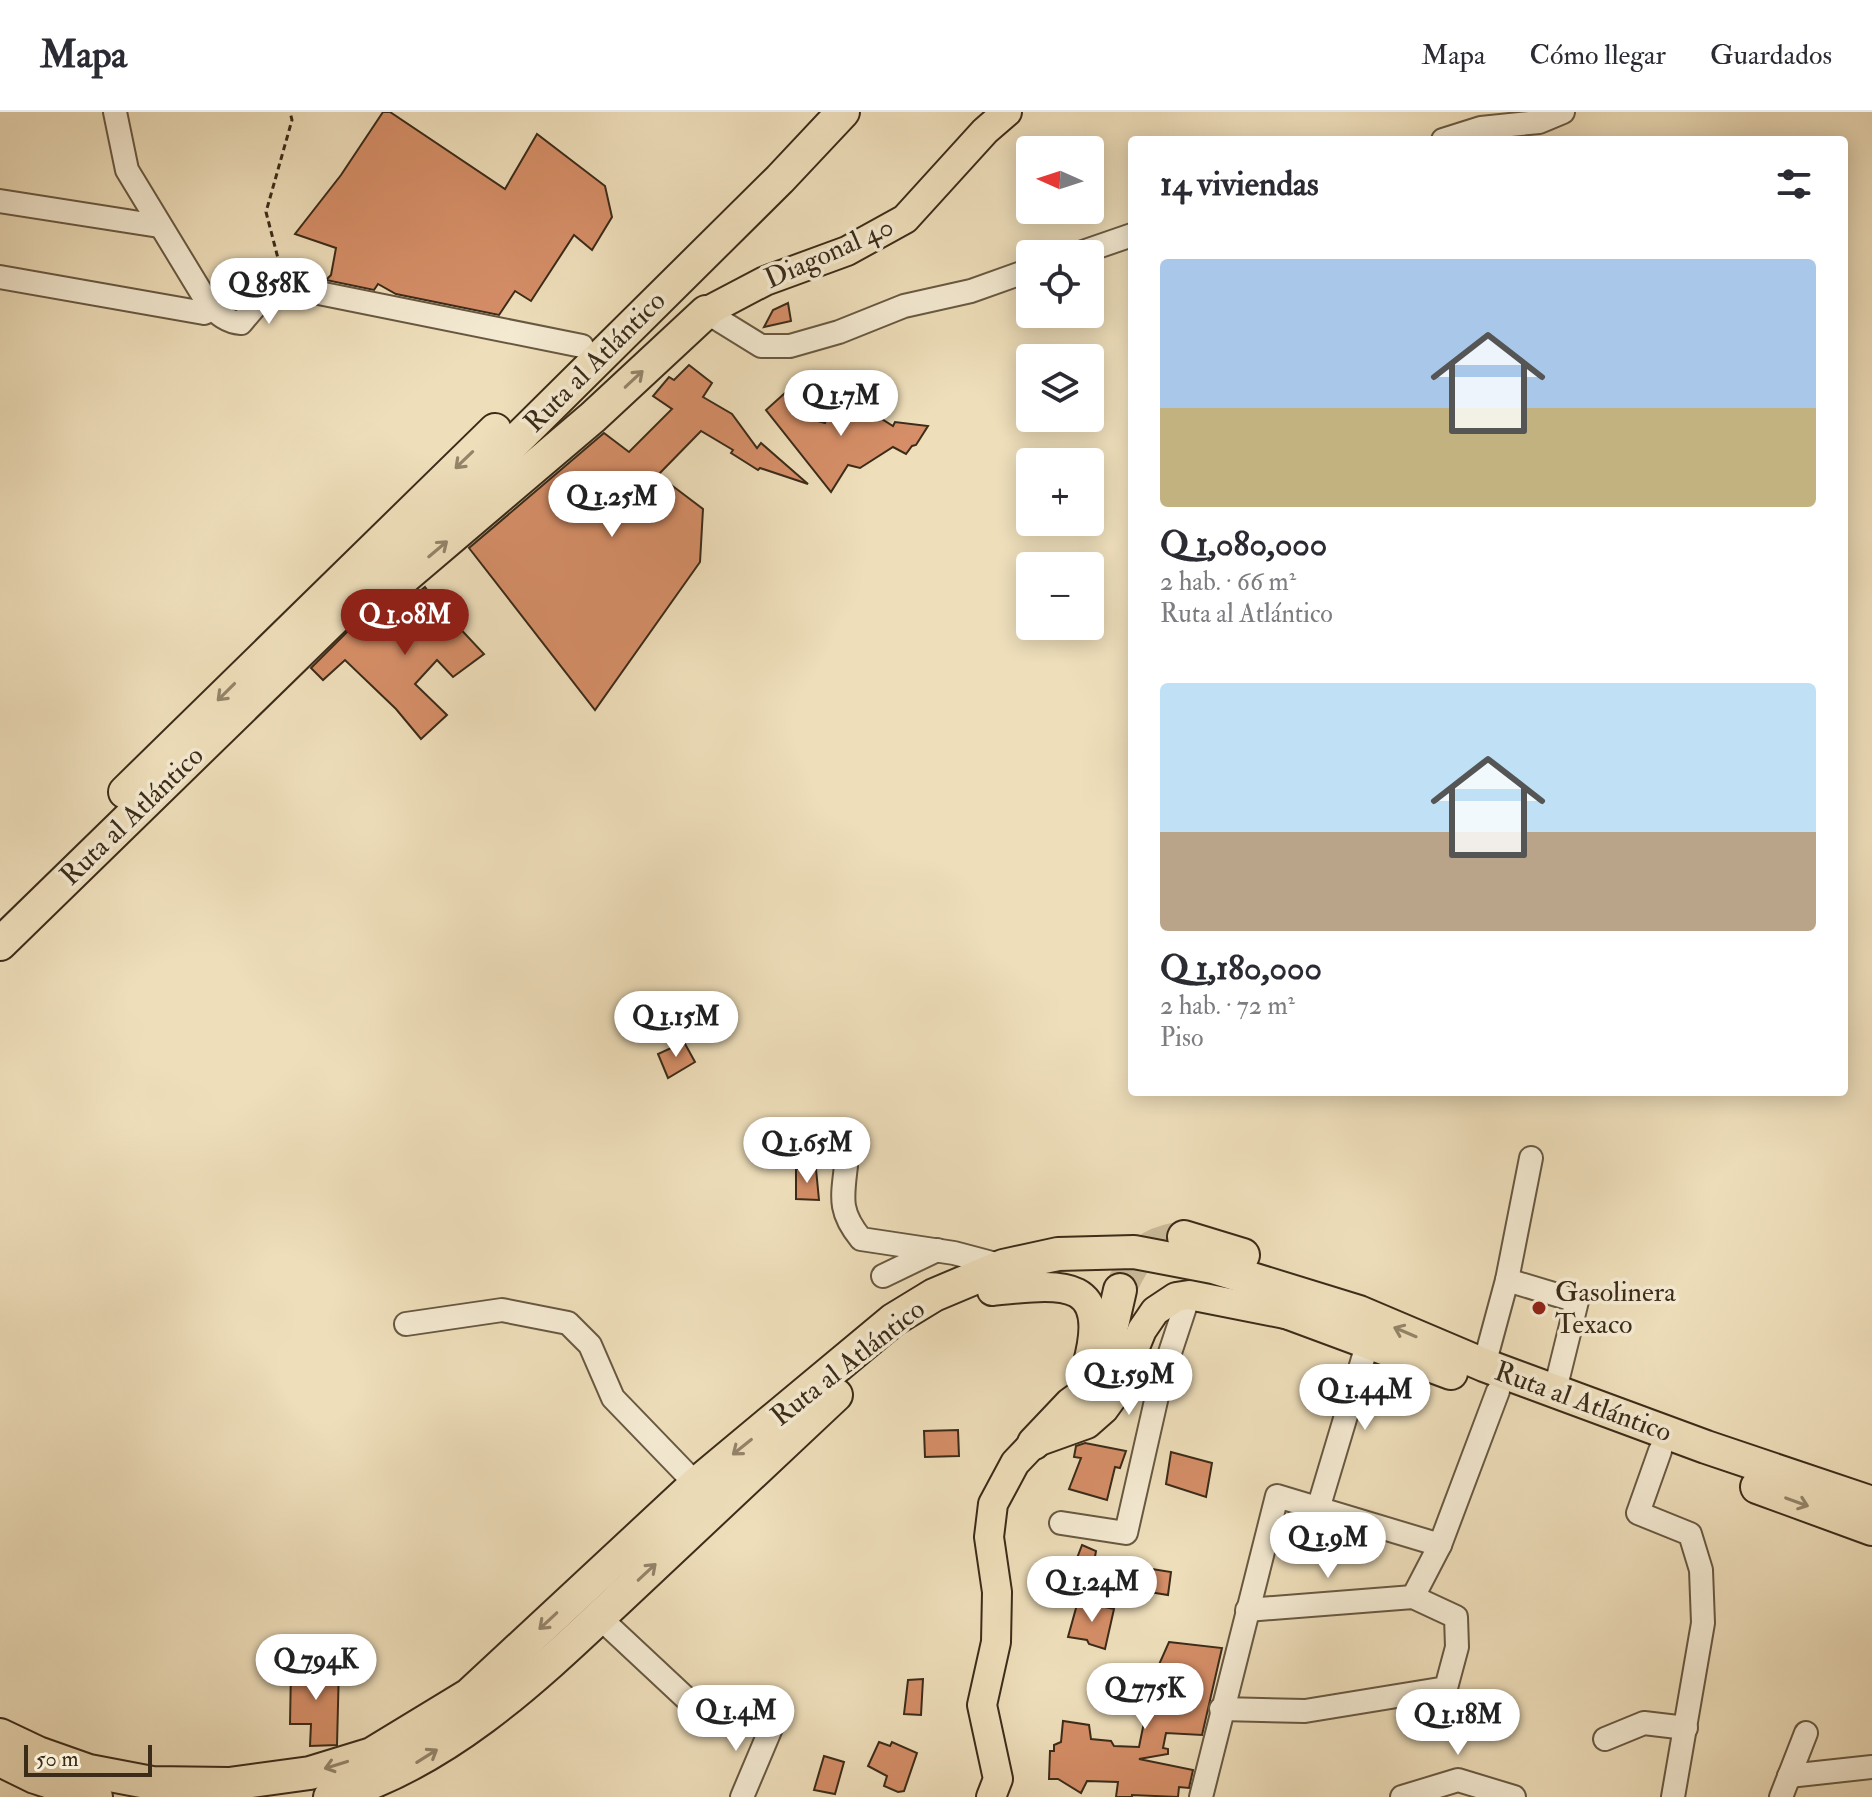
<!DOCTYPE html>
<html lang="es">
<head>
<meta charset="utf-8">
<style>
	:root { --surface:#fff; --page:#f7f7f7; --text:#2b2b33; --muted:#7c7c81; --line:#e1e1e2; --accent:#8f2418 }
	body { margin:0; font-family:"IM FELL Double Pica",serif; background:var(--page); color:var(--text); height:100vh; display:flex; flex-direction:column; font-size:30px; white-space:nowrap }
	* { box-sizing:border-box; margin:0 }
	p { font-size:26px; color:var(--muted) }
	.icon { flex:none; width:44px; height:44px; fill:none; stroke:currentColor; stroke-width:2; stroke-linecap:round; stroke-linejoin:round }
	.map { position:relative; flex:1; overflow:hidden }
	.sheet { position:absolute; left:1128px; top:24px; width:720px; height:960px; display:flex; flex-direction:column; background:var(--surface); border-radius:8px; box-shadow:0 4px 20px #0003 }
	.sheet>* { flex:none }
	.needle { width:52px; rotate:273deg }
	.buttons { position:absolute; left:1016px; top:24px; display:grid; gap:16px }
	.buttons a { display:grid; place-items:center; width:88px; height:88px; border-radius:8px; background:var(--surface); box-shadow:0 4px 20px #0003; font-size:40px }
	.scale { position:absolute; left:24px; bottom:20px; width:128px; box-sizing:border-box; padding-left:8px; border:4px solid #3b2b19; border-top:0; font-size:22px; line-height:28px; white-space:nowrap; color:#3b2b19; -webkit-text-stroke:6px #f4ead2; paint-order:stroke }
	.price { position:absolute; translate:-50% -68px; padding:0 18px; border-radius:28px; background:#fff; color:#222; font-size:26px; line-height:52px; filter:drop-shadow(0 2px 4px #0008) }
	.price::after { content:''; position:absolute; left:50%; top:48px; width:24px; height:18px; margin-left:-12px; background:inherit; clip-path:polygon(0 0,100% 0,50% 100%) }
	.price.selected { background:var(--accent); color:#fff }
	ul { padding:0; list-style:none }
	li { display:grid; align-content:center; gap:16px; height:424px; padding:0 32px }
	li span { display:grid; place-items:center; height:248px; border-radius:8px; color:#555 }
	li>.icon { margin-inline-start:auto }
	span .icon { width:144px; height:144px; fill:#fffc; stroke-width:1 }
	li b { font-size:34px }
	h2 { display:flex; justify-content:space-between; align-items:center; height:96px; padding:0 32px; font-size:34px }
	header { display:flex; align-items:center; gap:48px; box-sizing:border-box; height:112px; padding:0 40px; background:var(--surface); border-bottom:2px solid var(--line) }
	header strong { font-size:38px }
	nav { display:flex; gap:44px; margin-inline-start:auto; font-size:28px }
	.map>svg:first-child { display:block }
	.building { fill:#d58e67; stroke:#3b2b19; stroke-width:2 }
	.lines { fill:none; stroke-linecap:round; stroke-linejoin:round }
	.highway-tunnel { stroke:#caba9a; stroke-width:32; stroke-dasharray:32 16; stroke-linecap:butt }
	.minor-casing { stroke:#685841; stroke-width:26 }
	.major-casing { stroke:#3b2b19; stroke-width:32 }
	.highway-casing { stroke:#3b2b19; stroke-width:36 }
	.path { stroke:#3b2b19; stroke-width:3; stroke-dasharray:6 4; stroke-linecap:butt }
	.minor { stroke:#f4ead2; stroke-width:22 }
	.major { stroke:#eedeba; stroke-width:28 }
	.highway { stroke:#eedeba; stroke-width:32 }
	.oneway { stroke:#94846a }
	.poi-dot { fill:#8f2418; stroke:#f4ead2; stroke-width:3 }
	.labels { text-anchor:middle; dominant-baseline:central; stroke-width:7; stroke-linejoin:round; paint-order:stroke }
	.street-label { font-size:28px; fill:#3b2b19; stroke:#f4ead2 }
	.poi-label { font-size:28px; fill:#3b2b19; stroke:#f4ead2; text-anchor:start }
</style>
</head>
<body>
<header>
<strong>Mapa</strong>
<nav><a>Mapa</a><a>Cómo llegar</a><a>Guardados</a></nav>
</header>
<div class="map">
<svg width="1872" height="1685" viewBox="0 0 1872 1685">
	<rect width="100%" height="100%" fill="#eedeba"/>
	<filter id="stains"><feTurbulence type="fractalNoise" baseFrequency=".0025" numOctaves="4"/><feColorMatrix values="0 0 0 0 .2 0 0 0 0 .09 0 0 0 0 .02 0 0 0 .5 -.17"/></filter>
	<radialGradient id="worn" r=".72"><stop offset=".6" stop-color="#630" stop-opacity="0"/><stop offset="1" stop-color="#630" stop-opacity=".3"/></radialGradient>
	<g class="building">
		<path d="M 383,0 L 390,0 L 505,77 L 537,22 L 605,74 L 612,105 L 592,138 L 574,123 L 531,189 L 515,179 L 499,203 L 396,182 L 378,172 L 374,178 L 326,168 L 331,163 L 336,136 L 295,122 L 341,63 Z"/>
		<path d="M 788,191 L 791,209 L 764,215 L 773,198 Z"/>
		<path d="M 689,253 L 712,271 L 703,285 L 732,302 L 757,336 L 761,331 L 808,372 L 760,356 L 758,358 L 731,341 L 733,338 L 701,319 L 658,363 L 703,397 L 700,450 L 595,598 L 469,436 L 604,321 L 629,340 L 672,297 L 653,284 L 669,265 L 674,268 Z"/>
		<path d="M 785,281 L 807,306 L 825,311 L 830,294 L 875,306 L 877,304 L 893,314 L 895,310 L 928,314 L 916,333 L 912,334 L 906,342 L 893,335 L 860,356 L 848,353 L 831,380 L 766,298 Z"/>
		<path d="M 425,475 L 439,494 L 484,542 L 453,565 L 437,548 L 415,572 L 447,603 L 421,627 L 396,597 L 345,548 L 323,568 L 311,556 L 353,514 L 364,525 Z"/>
		<path d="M 684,930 L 695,950 L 668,966 L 658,942 Z"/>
		<path d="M 796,1057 L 816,1057 L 819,1088 L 796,1087 Z"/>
		<path d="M 958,1318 L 959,1344 L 925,1345 L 924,1319 Z"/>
		<path d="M 1085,1331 L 1126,1339 L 1120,1356 L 1115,1355 L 1107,1388 L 1069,1377 L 1081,1346 L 1074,1345 L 1076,1334 Z"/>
		<path d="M 1171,1340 L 1212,1351 L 1206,1385 L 1166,1372 Z"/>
		<path d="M 1082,1433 L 1096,1439 L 1089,1478 L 1066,1475 Z"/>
		<path d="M 1152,1457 L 1171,1460 L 1168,1483 L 1149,1480 Z"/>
		<path d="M 1078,1489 L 1114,1497 L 1105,1537 L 1089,1532 L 1087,1528 L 1068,1525 Z"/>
		<path d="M 1169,1530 L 1222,1536 L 1202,1623 L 1166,1621 L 1163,1636 L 1168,1637 L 1168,1642 L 1139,1647 L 1193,1658 L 1189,1676 L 1179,1675 L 1178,1685 L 1132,1683 L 1132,1685 L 1116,1685 L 1118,1670 L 1087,1669 L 1081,1681 L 1058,1667 L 1049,1667 L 1050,1639 L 1054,1639 L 1054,1633 L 1061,1630 L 1063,1609 L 1089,1613 L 1091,1627 L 1111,1629 L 1114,1634 L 1139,1635 L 1153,1566 Z"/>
		<path d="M 309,1553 L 339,1554 L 337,1633 L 310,1634 L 311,1612 L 290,1612 L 291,1557 L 309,1557 Z"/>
		<path d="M 923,1567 L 921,1603 L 904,1602 L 908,1568 Z"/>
		<path d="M 879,1630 L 890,1634 L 892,1630 L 917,1641 L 904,1679 L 898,1680 L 884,1674 L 887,1664 L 868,1654 Z"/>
		<path d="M 824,1644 L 844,1650 L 835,1682 L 814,1678 Z"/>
	</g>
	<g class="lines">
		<path class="highway-tunnel" d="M 1120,1178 C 1136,1144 1144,1131 1184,1125"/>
		<g class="minor-casing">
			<g id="minor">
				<path d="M 115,0 L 127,58 L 209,193 C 218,202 227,210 241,211 L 270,177 L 284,174 L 582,234"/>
				<path d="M 1443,28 L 1481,16 L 1539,10 L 1563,0"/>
				<path d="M 0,89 L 159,114"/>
				<path d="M 1077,142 L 1132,123"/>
				<path d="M 0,165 L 204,201 L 213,197"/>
				<path d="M 706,200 L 761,234 L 790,234 L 839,220 L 904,194 L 971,179 L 1030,158"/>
				<path d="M 846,1054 C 842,1087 839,1100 861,1127 L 954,1141 L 1003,1154"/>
				<path d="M 883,1164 L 937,1138"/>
				<path d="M 1507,1168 L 1577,1189 L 1555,1278"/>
				<path d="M 406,1212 L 502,1198 L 568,1211 L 590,1233 L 613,1286 L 696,1372"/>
				<path d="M 1484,1253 L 1507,1168 L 1531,1046"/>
				<path d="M 1660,1339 L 1638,1401 L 1690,1422 L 1701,1458 L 1703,1511 L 1673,1685"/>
				<path d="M 1318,1397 L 1368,1230"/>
				<path d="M 1061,1411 L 1126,1421 L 1160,1271 L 1189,1183"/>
				<path d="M 1413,1485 L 1440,1433 L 1498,1279"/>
				<path d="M 599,1505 L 690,1590"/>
				<path d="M 1221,1597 L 1305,1599 L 1446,1576 L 1457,1535 L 1456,1505 L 1413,1485 L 1247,1498"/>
				<path d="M 1605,1627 L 1644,1611 L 1686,1616"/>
				<path d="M 1789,1664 L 1872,1655"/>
				<path d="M 742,1685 L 772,1614"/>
				<path d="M 1201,1685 L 1277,1384 L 1440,1433"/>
				<path d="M 1402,1685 L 1458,1668 L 1514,1685"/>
				<path d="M 1781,1685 L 1806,1621"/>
			</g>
		</g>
		<g class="major-casing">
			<g id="major">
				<path d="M 706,200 L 765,169 L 847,139 L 905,107 L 985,19 L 1007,0"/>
				<path d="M 992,1179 C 1061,1172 1112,1163 1087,1254"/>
				<path d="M 991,1685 L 998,1667 L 982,1593 L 996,1530 L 997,1480 L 989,1425 L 993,1392 L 1015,1351 L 1034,1331 L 1087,1312 L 1104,1297 L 1117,1279 L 1142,1218 L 1155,1199 L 1176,1185 L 1189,1183 L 1300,1205"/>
			</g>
		</g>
		<g class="highway-casing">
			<g id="highway">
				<path d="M 393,475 L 593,305 L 706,200"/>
				<path d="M 125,680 L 495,318"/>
				<path d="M 0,832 L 468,376 L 780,67 L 843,0"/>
				<path d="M 1184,1125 L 1243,1143"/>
				<path d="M 1281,1198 L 1451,1261"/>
				<path d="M 1034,1331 L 1071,1292 L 1089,1279 L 1103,1253 L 1120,1178"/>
				<path d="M 1757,1375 L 1872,1417"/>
				<path d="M 0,1623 L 38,1641 L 89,1659 L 152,1671 L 229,1672 L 310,1661 L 372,1642 L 469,1583 L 696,1372 L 893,1208 L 934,1183 L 1003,1154 L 1058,1142 L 1134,1140 L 1213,1155 L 1359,1200 L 1484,1253 L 1706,1335 L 1872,1391"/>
				<path d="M 0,1648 L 35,1665 L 96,1685"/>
				<path d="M 330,1685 C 454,1650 548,1553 640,1467 C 706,1405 771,1344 836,1283"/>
			</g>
		</g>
		<path class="path" d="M 280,154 L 266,100 L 292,8 L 290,0"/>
		<use href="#minor" class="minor"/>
		<use href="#major" class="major"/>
		<use href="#highway" class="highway"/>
	</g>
	<defs><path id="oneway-shaft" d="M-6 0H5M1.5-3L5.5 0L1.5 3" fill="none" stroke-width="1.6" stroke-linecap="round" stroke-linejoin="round" transform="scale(2)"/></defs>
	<g class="oneway">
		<use href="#oneway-shaft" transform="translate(634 267) rotate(-43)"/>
		<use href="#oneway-shaft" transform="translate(464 348) rotate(136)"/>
		<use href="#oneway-shaft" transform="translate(438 437) rotate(-40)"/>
		<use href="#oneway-shaft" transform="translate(226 580) rotate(135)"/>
		<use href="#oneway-shaft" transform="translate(1405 1220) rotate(-157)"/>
		<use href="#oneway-shaft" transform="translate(742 1335) rotate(141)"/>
		<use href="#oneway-shaft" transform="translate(1797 1390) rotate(20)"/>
		<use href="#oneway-shaft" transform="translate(647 1460) rotate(-43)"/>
		<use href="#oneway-shaft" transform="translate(548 1509) rotate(137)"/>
		<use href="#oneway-shaft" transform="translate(427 1644) rotate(-32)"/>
		<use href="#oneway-shaft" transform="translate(336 1653) rotate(163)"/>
	</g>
	<circle class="poi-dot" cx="1539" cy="1196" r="8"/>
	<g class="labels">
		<g class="street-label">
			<text transform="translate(829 141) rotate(-24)">Diagonal 40</text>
			<text transform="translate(595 250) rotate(-45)">Ruta al Atlántico</text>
			<text transform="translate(132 704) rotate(-44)">Ruta al Atlántico</text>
			<text transform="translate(848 1251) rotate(-38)">Ruta al Atlántico</text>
			<text transform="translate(1583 1290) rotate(20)">Ruta al Atlántico</text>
		</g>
		<g class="poi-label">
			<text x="1555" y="1180">Gasolinera<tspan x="1555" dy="32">Texaco</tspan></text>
		</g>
	</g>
	<rect width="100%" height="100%" filter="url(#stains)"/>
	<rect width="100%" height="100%" fill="url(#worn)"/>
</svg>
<div class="buttons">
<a><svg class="needle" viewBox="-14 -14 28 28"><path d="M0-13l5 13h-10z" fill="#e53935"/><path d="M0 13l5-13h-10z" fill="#7c7c81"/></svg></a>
<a><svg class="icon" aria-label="locate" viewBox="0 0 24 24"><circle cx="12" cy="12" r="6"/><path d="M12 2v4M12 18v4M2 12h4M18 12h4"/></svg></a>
<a><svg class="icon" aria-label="layers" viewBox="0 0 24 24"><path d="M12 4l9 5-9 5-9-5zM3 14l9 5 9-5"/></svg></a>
<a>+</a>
<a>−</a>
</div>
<div class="scale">50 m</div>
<b class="price" style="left:269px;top:214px">Q 858K</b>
<b class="price" style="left:841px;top:326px">Q 1.7M</b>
<b class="price" style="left:612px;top:427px">Q 1.25M</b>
<b class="price selected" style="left:405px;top:545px">Q 1.08M</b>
<b class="price" style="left:676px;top:947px">Q 1.15M</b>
<b class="price" style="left:807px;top:1073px">Q 1.65M</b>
<b class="price" style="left:1129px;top:1305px">Q 1.59M</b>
<b class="price" style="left:1365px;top:1320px">Q 1.44M</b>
<b class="price" style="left:1328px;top:1468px">Q 1.9M</b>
<b class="price" style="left:1092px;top:1512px">Q 1.24M</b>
<b class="price" style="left:316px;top:1590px">Q 794K</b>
<b class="price" style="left:1145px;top:1619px">Q 775K</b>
<b class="price" style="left:736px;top:1641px">Q 1.4M</b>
<b class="price" style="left:1458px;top:1645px">Q 1.18M</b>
<section class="sheet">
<h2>14 viviendas<svg class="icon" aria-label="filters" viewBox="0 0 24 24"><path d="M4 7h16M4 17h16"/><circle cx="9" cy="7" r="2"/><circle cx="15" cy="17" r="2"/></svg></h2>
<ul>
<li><span style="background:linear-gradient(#a9c7e8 60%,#c2b280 0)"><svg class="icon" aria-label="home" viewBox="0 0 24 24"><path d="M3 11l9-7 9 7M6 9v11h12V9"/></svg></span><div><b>Q 1,080,000</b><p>2 hab. · 66 m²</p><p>Ruta al Atlántico</p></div></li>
<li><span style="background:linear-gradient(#bfe0f5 60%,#b9a48a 0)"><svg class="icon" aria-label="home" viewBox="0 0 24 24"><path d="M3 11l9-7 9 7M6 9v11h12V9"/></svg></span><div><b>Q 1,180,000</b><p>2 hab. · 72 m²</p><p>Piso</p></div></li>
</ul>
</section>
</div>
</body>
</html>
